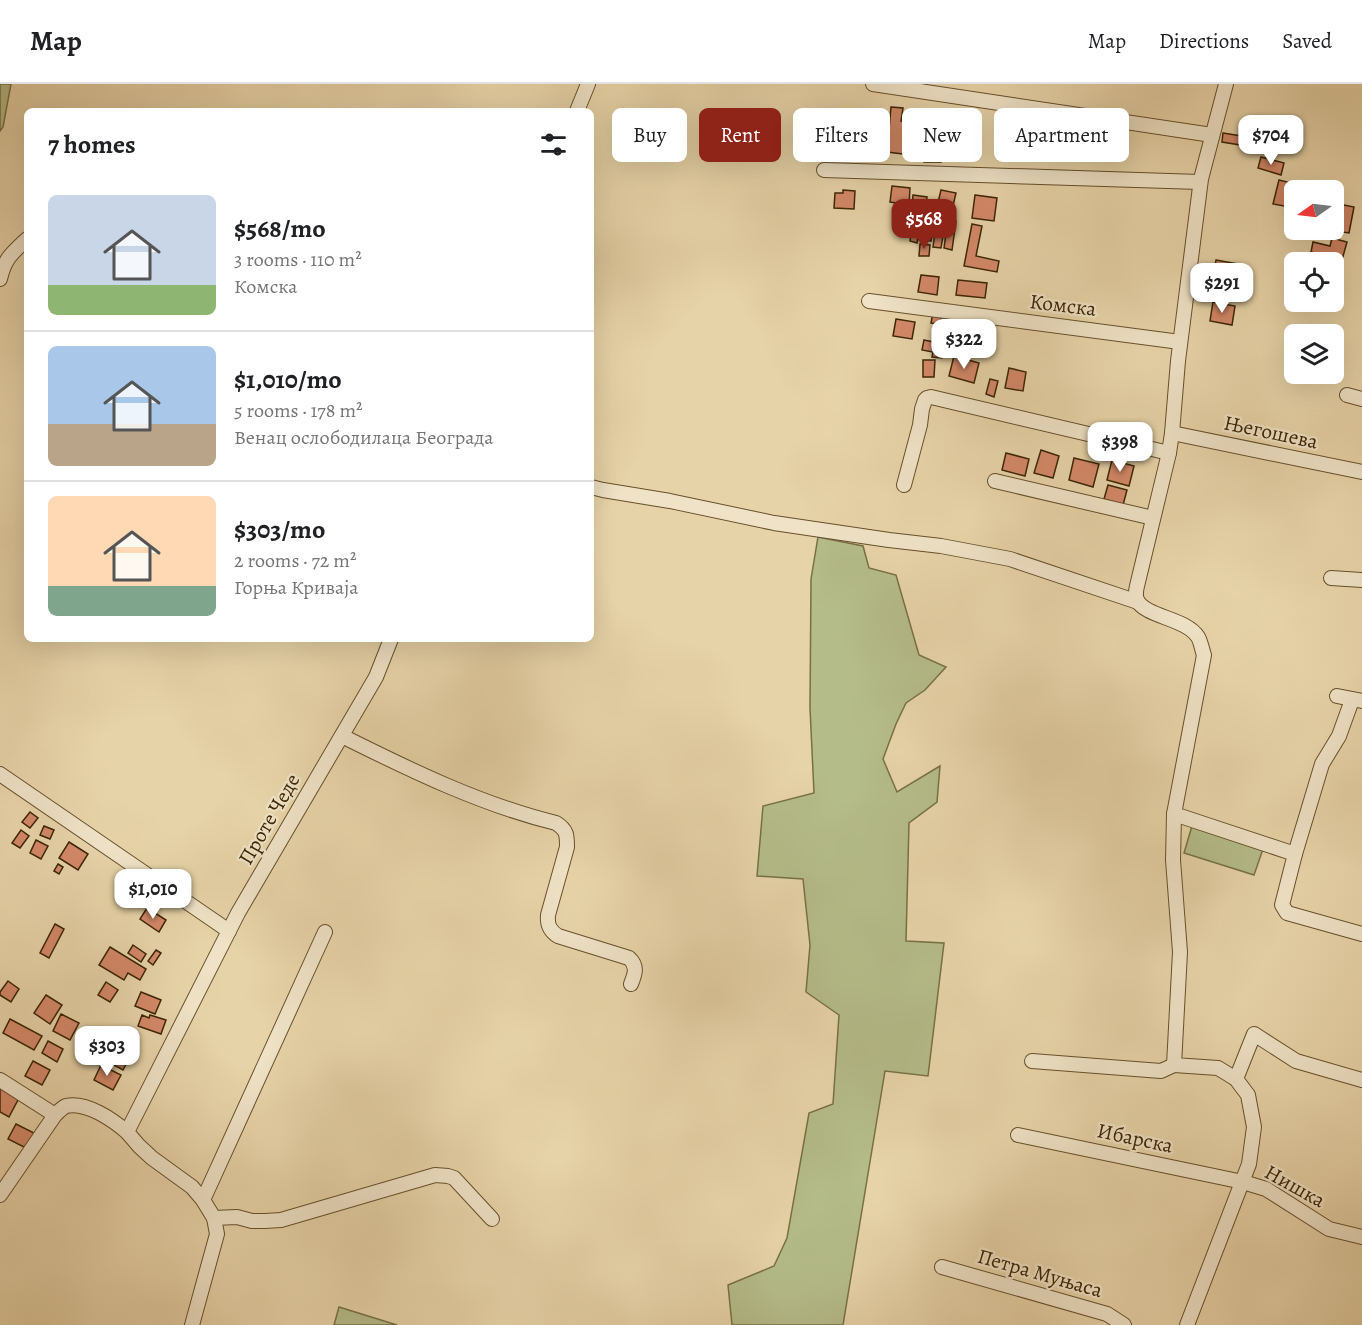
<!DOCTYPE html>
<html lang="en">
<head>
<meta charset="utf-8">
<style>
	:root { --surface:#fff; --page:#f6f6f6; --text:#202124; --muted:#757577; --line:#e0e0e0; --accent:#8f2418 }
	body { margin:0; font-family:Alegreya,serif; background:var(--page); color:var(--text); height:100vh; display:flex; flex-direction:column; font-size:22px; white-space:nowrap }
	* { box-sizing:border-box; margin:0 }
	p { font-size:20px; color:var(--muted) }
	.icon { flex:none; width:33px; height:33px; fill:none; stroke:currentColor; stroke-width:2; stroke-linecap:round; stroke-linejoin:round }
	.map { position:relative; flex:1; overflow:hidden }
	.panel { position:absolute; left:24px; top:24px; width:570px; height:534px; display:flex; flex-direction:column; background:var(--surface); border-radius:9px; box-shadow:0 6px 24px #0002 }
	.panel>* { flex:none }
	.guide { position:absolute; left:612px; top:24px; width:570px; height:54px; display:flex; gap:12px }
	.needle { width:39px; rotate:256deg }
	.controls { position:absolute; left:1284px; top:96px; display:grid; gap:12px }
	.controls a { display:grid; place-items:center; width:60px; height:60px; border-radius:9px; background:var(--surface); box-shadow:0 6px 24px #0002; font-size:30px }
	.price { position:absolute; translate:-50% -51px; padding:0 14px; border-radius:12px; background:#fff; color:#222; font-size:20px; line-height:39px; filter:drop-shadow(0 2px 3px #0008) }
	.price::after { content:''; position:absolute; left:50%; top:36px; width:18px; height:14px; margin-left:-9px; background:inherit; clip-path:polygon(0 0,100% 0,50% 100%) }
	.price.selected { background:var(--accent); color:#fff }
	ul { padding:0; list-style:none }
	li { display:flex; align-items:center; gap:18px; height:150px; padding:0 24px }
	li+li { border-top:2px solid var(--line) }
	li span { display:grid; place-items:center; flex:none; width:168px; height:120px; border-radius:9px; color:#555 }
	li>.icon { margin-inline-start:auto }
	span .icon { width:72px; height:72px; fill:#fffc; stroke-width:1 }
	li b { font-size:26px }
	h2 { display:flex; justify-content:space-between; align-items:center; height:72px; padding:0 24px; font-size:26px }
	.tag { padding:0 21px; border-radius:9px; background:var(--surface); box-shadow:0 6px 24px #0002; font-size:21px; line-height:54px }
	.tag.selected { background:var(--accent); color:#fff }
	header { display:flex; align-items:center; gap:36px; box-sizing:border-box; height:84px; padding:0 30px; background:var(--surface); border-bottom:2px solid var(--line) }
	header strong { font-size:28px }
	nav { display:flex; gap:33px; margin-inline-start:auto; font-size:21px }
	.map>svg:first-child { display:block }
	.green { fill:#b4bc89; stroke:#787046; stroke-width:1.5 }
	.building { fill:#d48969; stroke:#3c2503; stroke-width:1.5 }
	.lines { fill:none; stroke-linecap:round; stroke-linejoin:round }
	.minor-casing { stroke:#67502c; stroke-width:16 }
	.minor { stroke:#efe2c6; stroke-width:14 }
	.labels { text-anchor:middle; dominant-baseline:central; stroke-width:4.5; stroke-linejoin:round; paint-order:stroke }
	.street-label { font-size:21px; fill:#3c2503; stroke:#efe2c6 }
</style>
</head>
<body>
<header>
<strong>Map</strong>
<nav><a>Map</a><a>Directions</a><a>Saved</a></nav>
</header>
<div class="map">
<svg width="1362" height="1241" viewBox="0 0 1362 1241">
	<rect width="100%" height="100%" fill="#e7d3a8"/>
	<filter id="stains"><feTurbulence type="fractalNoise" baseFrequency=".00333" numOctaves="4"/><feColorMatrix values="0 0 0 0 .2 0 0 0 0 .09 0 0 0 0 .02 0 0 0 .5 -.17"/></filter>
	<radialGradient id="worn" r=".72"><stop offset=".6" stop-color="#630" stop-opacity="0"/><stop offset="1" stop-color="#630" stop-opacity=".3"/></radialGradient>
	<g class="green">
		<path d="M 0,0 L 11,0 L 3,43 L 0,47 Z"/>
		<path d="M 818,453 L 863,462 L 869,484 L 896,491 L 919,571 L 946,583 L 925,606 L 906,619 L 896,640 L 883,675 L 897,708 L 940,682 L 937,718 L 909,739 L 906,857 L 944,859 L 928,992 L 885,987 L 843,1241 L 732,1241 L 728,1201 L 774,1182 L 787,1154 L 809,1029 L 833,1020 L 839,931 L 806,908 L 810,861 L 803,795 L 757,792 L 763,722 L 814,709 L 810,624 L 811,495 Z"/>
		<path d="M 1192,742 L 1263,765 L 1254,791 L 1184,769 Z"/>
		<path d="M 339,1223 L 397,1241 L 334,1241 Z"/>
	</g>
	<g class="building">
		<path d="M 891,23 L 903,24 L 901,37 L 914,39 L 911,71 L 887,68 Z"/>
		<path d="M 923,27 L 936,29 L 934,45 L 921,43 Z"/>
		<path d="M 865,32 L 883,34 L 881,58 L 862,56 Z"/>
		<path d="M 803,46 L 818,47 L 817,70 L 801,69 Z"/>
		<path d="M 1223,49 L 1266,56 L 1265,65 L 1222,58 Z"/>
		<path d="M 836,55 L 859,58 L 857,76 L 834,72 Z"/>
		<path d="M 924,65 L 940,65 L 941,78 L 924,78 Z"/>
		<path d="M 1261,73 L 1284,79 L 1281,91 L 1258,84 Z"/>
		<path d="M 1279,96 L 1295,100 L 1289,123 L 1273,120 Z"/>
		<path d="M 892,102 L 910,104 L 909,121 L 890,118 Z"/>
		<path d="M 843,106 L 855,107 L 854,125 L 834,124 L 835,109 L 843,109 Z"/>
		<path d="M 941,106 L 956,109 L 951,130 L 936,127 Z"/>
		<path d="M 913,111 L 927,113 L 923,142 L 904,139 L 906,123 L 912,124 Z"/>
		<path d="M 975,111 L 997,114 L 994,137 L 972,134 Z"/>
		<path d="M 1334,119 L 1354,123 L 1349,149 L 1329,146 L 1334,146 Z"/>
		<path d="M 937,134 L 946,135 L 941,164 L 933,163 Z"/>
		<path d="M 948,135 L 956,137 L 952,166 L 944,164 Z"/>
		<path d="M 972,140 L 982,142 L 976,172 L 999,177 L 997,188 L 964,182 Z"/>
		<path d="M 912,144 L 919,146 L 917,159 L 910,157 Z"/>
		<path d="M 1302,146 L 1320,146 L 1319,150 Z"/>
		<path d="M 922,149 L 932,151 L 931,157 L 921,155 Z"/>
		<path d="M 1332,154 L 1347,158 L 1342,176 L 1311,168 L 1313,158 L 1330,162 Z"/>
		<path d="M 920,160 L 930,161 L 929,172 L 919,172 Z"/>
		<path d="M 1216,176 L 1244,181 L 1241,204 L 1211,199 L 1212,193 L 1205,192 L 1207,181 L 1215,182 Z"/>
		<path d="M 921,191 L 939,193 L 937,211 L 918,208 Z"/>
		<path d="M 958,196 L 987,199 L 985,214 L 956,211 Z"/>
		<path d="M 1213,218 L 1235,222 L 1232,241 L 1210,237 Z"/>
		<path d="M 933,228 L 942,229 L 940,240 L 931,239 Z"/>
		<path d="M 896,235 L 915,238 L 912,255 L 893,252 Z"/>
		<path d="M 947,239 L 956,241 L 953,256 L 944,254 Z"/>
		<path d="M 959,239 L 969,241 L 966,258 L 956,256 Z"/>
		<path d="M 924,256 L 944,260 L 942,274 L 932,273 L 933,268 L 922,266 Z"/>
		<path d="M 951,258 L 966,262 L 965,271 L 949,268 Z"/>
		<path d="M 954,272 L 979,279 L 974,299 L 949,292 Z"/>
		<path d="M 923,276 L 935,276 L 934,293 L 923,293 Z"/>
		<path d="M 1009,284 L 1026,288 L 1023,307 L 1005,304 Z"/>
		<path d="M 990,295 L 998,297 L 994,313 L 986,310 Z"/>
		<path d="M 1041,366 L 1059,372 L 1053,394 L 1034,389 Z"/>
		<path d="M 1006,369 L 1029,375 L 1025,392 L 1002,386 Z"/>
		<path d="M 1074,374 L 1099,380 L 1093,403 L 1069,396 Z"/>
		<path d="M 1112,376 L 1134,382 L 1129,402 L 1107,396 Z"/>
		<path d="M 1108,401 L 1127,406 L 1123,421 L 1104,415 Z"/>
		<path d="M 30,728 L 38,734 L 30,744 L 22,738 Z"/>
		<path d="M 44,742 L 54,746 L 50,755 L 40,751 Z"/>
		<path d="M 21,746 L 29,752 L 20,764 L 12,759 Z"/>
		<path d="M 36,756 L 48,762 L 41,775 L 30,769 Z"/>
		<path d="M 69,758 L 88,770 L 78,786 L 59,774 Z"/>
		<path d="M 58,780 L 63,783 L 59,790 L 54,787 Z"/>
		<path d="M 147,824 L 166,836 L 159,848 L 140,835 Z"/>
		<path d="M 55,840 L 64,845 L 49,874 L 40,869 Z"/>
		<path d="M 133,861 L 146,870 L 141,878 L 128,869 Z"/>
		<path d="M 110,863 L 146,885 L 140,896 L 128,889 L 124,896 L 99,881 Z"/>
		<path d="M 156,866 L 161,869 L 153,881 L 148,877 Z"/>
		<path d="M 8,897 L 19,905 L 11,918 L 0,911 L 0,908 Z"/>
		<path d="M 106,898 L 118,906 L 110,918 L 98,911 Z"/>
		<path d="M 141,908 L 161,916 L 155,930 L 135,922 Z"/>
		<path d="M 46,911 L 62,921 L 50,940 L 34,929 Z"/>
		<path d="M 61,930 L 79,939 L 70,956 L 53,947 Z"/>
		<path d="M 142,931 L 149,934 L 150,931 L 166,936 L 161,950 L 138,942 Z"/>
		<path d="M 10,935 L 42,952 L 34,966 L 3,949 Z"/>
		<path d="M 114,954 L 134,965 L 123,986 L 103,975 Z"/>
		<path d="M 48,957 L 63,965 L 57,978 L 42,969 Z"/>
		<path d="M 33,977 L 50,986 L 42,1001 L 25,992 Z"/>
		<path d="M 101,981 L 121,991 L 113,1006 L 94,996 Z"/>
		<path d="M 0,1004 L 19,1014 L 9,1033 L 0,1028 Z"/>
		<path d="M 16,1040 L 34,1049 L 26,1064 L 8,1055 Z"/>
	</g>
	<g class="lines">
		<g class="minor-casing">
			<g id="minor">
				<path d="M 873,0 L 1212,51"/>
				<path d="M 577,27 L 588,0"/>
				<path d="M 824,86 L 1200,98"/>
				<path d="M 0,195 C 5,174 12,169 27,155"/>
				<path d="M 869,217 L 1180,258"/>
				<path d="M 1347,311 L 1362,315"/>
				<path d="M 1172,349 L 1362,388"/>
				<path d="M 995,397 L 1153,434"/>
				<path d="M 904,401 L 920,341 L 922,325 L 925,316 L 927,314 L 931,313 L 1169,369"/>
				<path d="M 591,403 L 603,406 L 670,417 L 774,439 L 889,456 L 941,462 L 1010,475 L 1138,518"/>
				<path d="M 1331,494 L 1362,496"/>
				<path d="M 1337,612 L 1362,617"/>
				<path d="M 342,652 C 410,686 482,721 556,739 C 567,746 567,751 567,763 L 548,831 C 547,841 550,847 558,852 L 629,874 C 638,882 635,890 631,900"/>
				<path d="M 0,690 L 229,847"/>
				<path d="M 1174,730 L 1295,770 L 1322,680 L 1339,652 L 1352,616"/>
				<path d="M 1295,770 L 1282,821 L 1287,829 L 1362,850"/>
				<path d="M 1032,977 L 1161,987 L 1174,981"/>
				<path d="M 1236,995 L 1254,950 L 1296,977 L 1362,996"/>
				<path d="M 0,996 L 55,1031"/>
				<path d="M 1018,1051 L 1243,1098 L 1266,1105 L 1329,1145 L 1362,1153"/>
				<path d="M 0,1111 L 55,1031 C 58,1028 62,1024 66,1022 C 86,1017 113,1036 127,1048"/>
				<path d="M 203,1116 L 325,848"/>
				<path d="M 214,1134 L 237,1133 L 252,1137 L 265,1137 L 281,1136 L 435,1091 L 448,1092 L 454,1094 L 492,1135"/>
				<path d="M 942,1183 L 1107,1230 L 1124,1241"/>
				<path d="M 192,1241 L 217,1150 L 214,1134 L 203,1116 L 192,1103 L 152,1074 L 139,1062 L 127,1048 L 238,829 L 376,593 L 391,555"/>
				<path d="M 1187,1241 L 1249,1080 L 1254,1043 L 1248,1011 L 1236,995 L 1218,984 L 1174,981 L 1180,868 L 1173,776 L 1174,730 L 1204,571 C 1202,566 1201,558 1198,553 C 1186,534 1145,533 1137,516 C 1135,511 1136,506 1137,502 L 1169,369 L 1172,349 L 1178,277 L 1201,95 L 1226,0"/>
			</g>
		</g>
		<use href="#minor" class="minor"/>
	</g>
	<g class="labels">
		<g class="street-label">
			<text transform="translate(1063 221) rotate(7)">Комска</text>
			<text transform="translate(1271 348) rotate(12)">Његошева</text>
			<text transform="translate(269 735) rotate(-60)">Проте Чеде</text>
			<text transform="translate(1135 1054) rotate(12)">Ибарска</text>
			<text transform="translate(1295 1102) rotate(29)">Нишка</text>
			<text transform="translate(1040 1189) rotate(16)">Петра Муњаса</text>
		</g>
	</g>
	<rect width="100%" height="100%" filter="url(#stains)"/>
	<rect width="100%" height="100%" fill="url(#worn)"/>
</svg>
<div class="controls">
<a><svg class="needle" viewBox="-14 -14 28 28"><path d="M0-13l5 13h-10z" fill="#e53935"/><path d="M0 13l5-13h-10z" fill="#757577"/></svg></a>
<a><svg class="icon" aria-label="locate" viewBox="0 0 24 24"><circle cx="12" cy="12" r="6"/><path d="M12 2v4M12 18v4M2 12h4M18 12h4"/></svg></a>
<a><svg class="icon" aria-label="layers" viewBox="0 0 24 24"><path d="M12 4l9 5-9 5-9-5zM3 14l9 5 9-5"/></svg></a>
</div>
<b class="price" style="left:1271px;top:82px">$704</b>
<b class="price selected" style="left:924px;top:166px">$568</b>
<b class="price" style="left:1222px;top:230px">$291</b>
<b class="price" style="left:964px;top:286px">$322</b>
<b class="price" style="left:1120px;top:389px">$398</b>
<b class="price" style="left:153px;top:836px">$1,010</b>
<b class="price" style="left:107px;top:993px">$303</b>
<div class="guide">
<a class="tag">Buy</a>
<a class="tag selected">Rent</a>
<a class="tag">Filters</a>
<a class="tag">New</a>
<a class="tag">Apartment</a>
</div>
<section class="panel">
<h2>7 homes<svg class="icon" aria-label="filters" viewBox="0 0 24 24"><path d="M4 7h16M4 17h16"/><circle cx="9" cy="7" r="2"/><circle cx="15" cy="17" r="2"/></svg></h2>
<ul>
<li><span style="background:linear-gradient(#c9d6e8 75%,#8fb573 0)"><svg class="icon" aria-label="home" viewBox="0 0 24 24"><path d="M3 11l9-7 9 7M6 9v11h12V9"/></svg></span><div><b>$568/mo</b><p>3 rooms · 110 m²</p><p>Комска</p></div></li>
<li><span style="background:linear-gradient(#a9c7e8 65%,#b9a48a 0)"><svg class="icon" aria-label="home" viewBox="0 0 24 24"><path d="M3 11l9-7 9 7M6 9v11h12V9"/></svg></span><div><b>$1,010/mo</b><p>5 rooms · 178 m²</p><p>Венац ослободилаца Београда</p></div></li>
<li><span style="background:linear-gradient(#ffd9b3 75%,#7fa58c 0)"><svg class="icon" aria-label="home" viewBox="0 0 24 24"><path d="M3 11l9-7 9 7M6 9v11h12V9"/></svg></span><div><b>$303/mo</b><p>2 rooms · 72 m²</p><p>Горња Криваја</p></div></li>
</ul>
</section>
</div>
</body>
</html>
